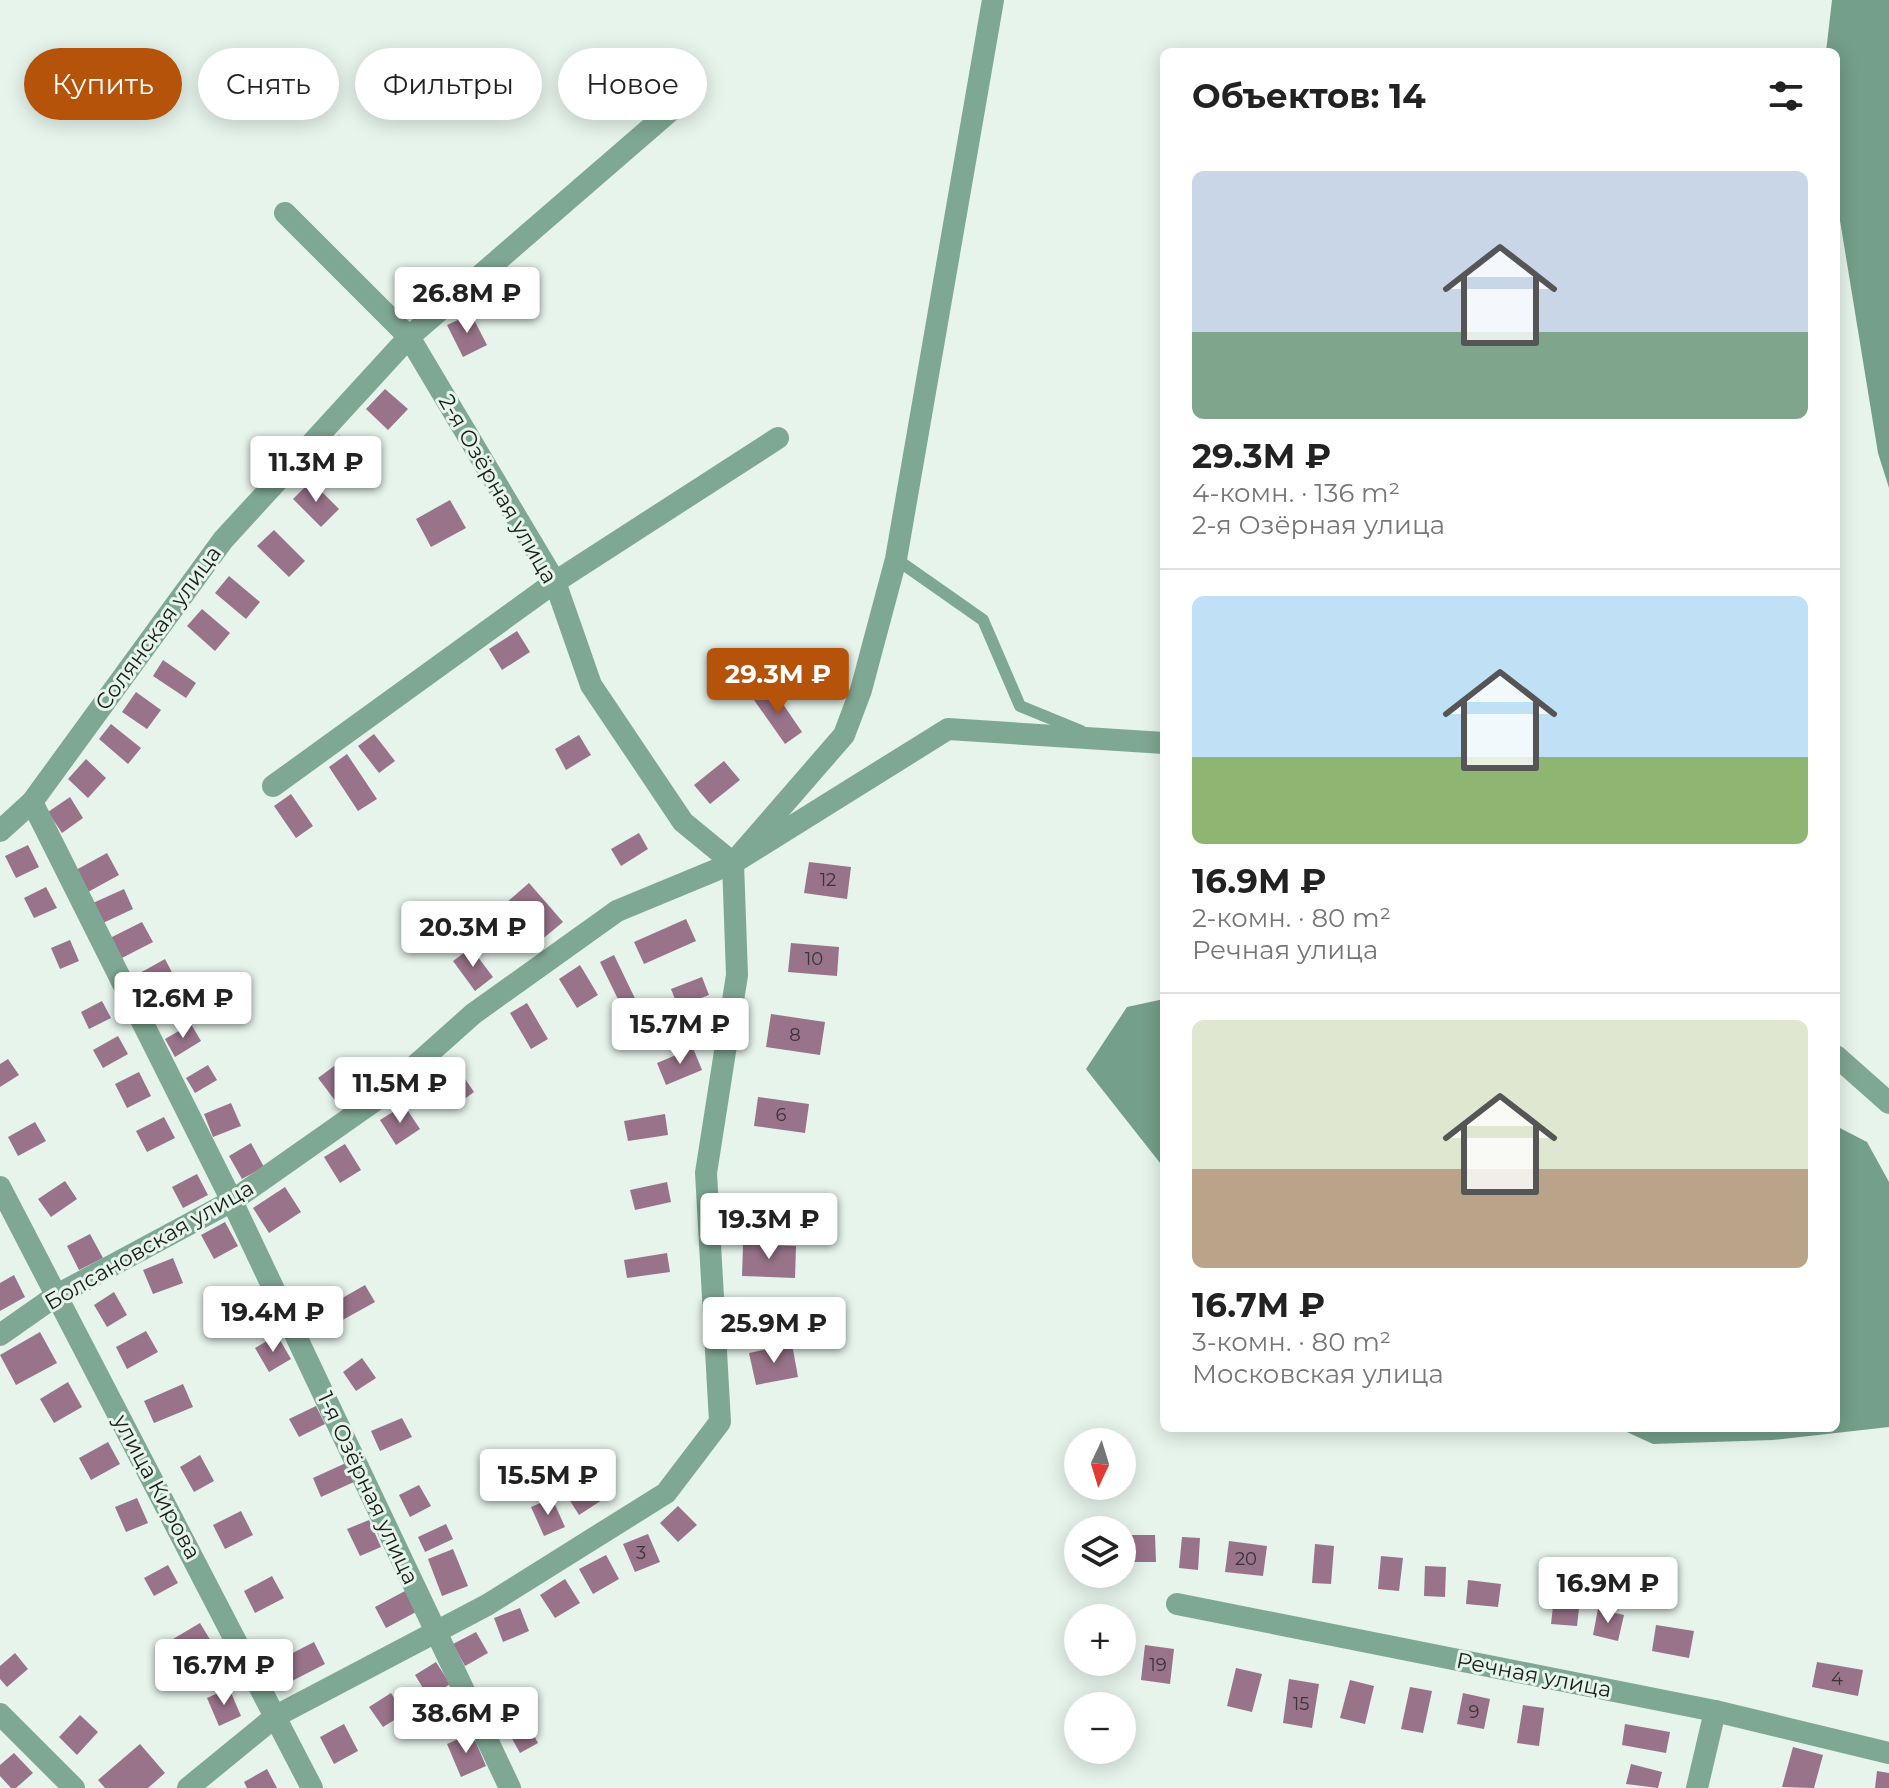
<!DOCTYPE html>
<html lang="ru">
<head>
<meta charset="utf-8">
<style>
	:root { --surface:#fff; --page:#f2f2f2; --text:#222; --muted:#767676; --line:#e0e0e0; --accent:#b45309 }
	body { margin:0; font-family:Montserrat,sans-serif; background:var(--page); color:var(--text); height:100vh; display:flex; flex-direction:column; font-size:30px; white-space:nowrap }
	* { box-sizing:border-box; margin:0 }
	p { font-size:26px; color:var(--muted) }
	.icon { flex:none; width:44px; height:44px; fill:none; stroke:currentColor; stroke-width:2; stroke-linecap:round; stroke-linejoin:round }
	.map { position:relative; flex:1; overflow:hidden }
	.sheet { position:absolute; left:1160px; top:48px; width:680px; height:1384px; display:flex; flex-direction:column; background:var(--surface); border-radius:12px; box-shadow:0 4px 20px #0003 }
	.sheet>* { flex:none }
	.guide { position:absolute; left:24px; top:48px; width:760px; height:72px; display:flex; gap:16px }
	.needle { width:52px; rotate:184deg }
	.fabs { position:absolute; left:1064px; top:1428px; display:grid; gap:16px }
	.fabs a { display:grid; place-items:center; width:72px; height:72px; border-radius:50%; background:var(--surface); box-shadow:0 4px 20px #0003; font-size:40px }
	.price { position:absolute; translate:-50% -68px; padding:0 18px; border-radius:8px; background:#fff; color:#222; font-size:26px; line-height:52px; filter:drop-shadow(0 2px 4px #0008) }
	.price::after { content:''; position:absolute; left:50%; top:48px; width:24px; height:18px; margin-left:-12px; background:inherit; clip-path:polygon(0 0,100% 0,50% 100%) }
	.price.active { background:var(--accent); color:#fff }
	ul { padding:0; list-style:none }
	li { display:grid; align-content:center; gap:16px; height:424px; padding:0 32px }
	li+li { border-top:2px solid var(--line) }
	li span { display:grid; place-items:center; height:248px; border-radius:12px; color:#555 }
	li>.icon { margin-inline-start:auto }
	span .icon { width:144px; height:144px; fill:#fffc; stroke-width:1 }
	li b { font-size:34px }
	h2 { display:flex; justify-content:space-between; align-items:center; height:96px; padding:0 32px; font-size:34px }
	.pill { padding:0 28px; border-radius:36px; background:var(--surface); box-shadow:0 4px 20px #0003; font-size:28px; line-height:72px }
	.pill.active { background:var(--accent); color:#fff }
	.map>svg:first-child { display:block }
	.water { fill:#749f8a }
	.building { fill:#99738a }
	.lines { fill:none; stroke-linecap:round; stroke-linejoin:round }
	.service { stroke:#7fa894; stroke-width:12 }
	.minor { stroke:#7fa894; stroke-width:22 }
	.tertiary { stroke:#7fa894; stroke-width:22 }
	.labels { text-anchor:middle; dominant-baseline:central; stroke-width:6; stroke-linejoin:round; paint-order:stroke }
	.number-label { font-size:18px; fill:#3a3438 }
	.street-label { font-size:22px; fill:#1a1f1c; stroke:#e6f4ec }
</style>
</head>
<body>
<div class="map">
<svg width="1889" height="1788" viewBox="0 0 1889 1788">
	<rect width="100%" height="100%" fill="#e6f4ec"/>
	<g class="water">
		<path d="M 1832,0 L 1889,0 L 1889,488 L 1878,453 L 1836,196 L 1836,52 L 1826,52 Z"/>
		<path d="M 1164,999 L 1164,1168 L 1086,1069 L 1127,1007 Z"/>
		<path d="M 1836,1126 L 1867,1142 L 1889,1182 L 1889,1427 L 1773,1440 L 1653,1444 L 1618,1428 L 1836,1428 Z"/>
	</g>
	<g class="building">
		<path d="M 471,314 L 487,345 L 463,357 L 447,325 Z"/>
		<path d="M 385,389 L 408,409 L 388,430 L 366,409 Z"/>
		<path d="M 339,435 L 366,465 L 350,480 L 323,450 Z"/>
		<path d="M 311,481 L 339,509 L 321,527 L 293,499 Z"/>
		<path d="M 450,500 L 466,528 L 431,547 L 416,519 Z"/>
		<path d="M 274,530 L 305,561 L 289,577 L 257,546 Z"/>
		<path d="M 229,576 L 260,602 L 246,619 L 215,593 Z"/>
		<path d="M 202,609 L 230,633 L 215,651 L 187,626 Z"/>
		<path d="M 517,631 L 530,652 L 502,670 L 489,649 Z"/>
		<path d="M 163,660 L 196,683 L 186,698 L 153,676 Z"/>
		<path d="M 772,688 L 802,732 L 785,744 L 754,700 Z"/>
		<path d="M 136,692 L 161,710 L 147,729 L 122,712 Z"/>
		<path d="M 111,724 L 141,748 L 128,764 L 99,739 Z"/>
		<path d="M 374,734 L 395,761 L 379,773 L 358,746 Z"/>
		<path d="M 579,735 L 591,755 L 566,770 L 555,749 Z"/>
		<path d="M 347,754 L 377,799 L 358,811 L 329,767 Z"/>
		<path d="M 86,759 L 106,778 L 88,798 L 68,779 Z"/>
		<path d="M 724,761 L 740,780 L 710,804 L 694,785 Z"/>
		<path d="M 291,794 L 313,826 L 296,838 L 274,806 Z"/>
		<path d="M 70,797 L 83,818 L 62,833 L 48,812 Z"/>
		<path d="M 639,833 L 648,849 L 621,866 L 611,849 Z"/>
		<path d="M 28,845 L 39,867 L 16,878 L 5,856 Z"/>
		<path d="M 107,853 L 119,875 L 88,892 L 76,870 Z"/>
		<path d="M 809,862 L 851,867 L 847,899 L 804,893 Z"/>
		<path d="M 529,883 L 563,922 L 540,941 L 507,902 Z"/>
		<path d="M 46,887 L 57,908 L 34,918 L 24,898 Z"/>
		<path d="M 124,889 L 133,909 L 103,923 L 93,903 Z"/>
		<path d="M 686,919 L 696,941 L 644,964 L 634,942 Z"/>
		<path d="M 142,922 L 153,942 L 120,959 L 110,938 Z"/>
		<path d="M 70,940 L 79,961 L 60,969 L 51,948 Z"/>
		<path d="M 791,943 L 839,947 L 837,976 L 788,972 Z"/>
		<path d="M 471,948 L 493,977 L 475,991 L 453,961 Z"/>
		<path d="M 614,955 L 642,1013 L 628,1020 L 600,962 Z"/>
		<path d="M 165,959 L 178,984 L 144,1002 L 131,978 Z"/>
		<path d="M 580,965 L 598,995 L 577,1008 L 559,979 Z"/>
		<path d="M 702,977 L 709,995 L 678,1007 L 671,989 Z"/>
		<path d="M 102,1001 L 111,1018 L 89,1029 L 81,1012 Z"/>
		<path d="M 527,1003 L 548,1039 L 531,1049 L 510,1013 Z"/>
		<path d="M 771,1014 L 825,1022 L 820,1055 L 766,1047 Z"/>
		<path d="M 191,1024 L 201,1041 L 175,1057 L 165,1039 Z"/>
		<path d="M 118,1036 L 128,1054 L 103,1068 L 93,1050 Z"/>
		<path d="M 693,1048 L 702,1070 L 666,1085 L 657,1063 Z"/>
		<path d="M 8,1059 L 19,1075 L 0,1087 L 0,1064 Z"/>
		<path d="M 341,1061 L 363,1090 L 340,1107 L 318,1078 Z"/>
		<path d="M 454,1063 L 474,1092 L 451,1109 L 431,1079 Z"/>
		<path d="M 208,1065 L 217,1080 L 195,1093 L 186,1078 Z"/>
		<path d="M 139,1072 L 151,1096 L 127,1108 L 115,1084 Z"/>
		<path d="M 758,1097 L 809,1104 L 805,1133 L 754,1126 Z"/>
		<path d="M 231,1103 L 241,1126 L 213,1137 L 204,1114 Z"/>
		<path d="M 404,1105 L 420,1129 L 396,1145 L 380,1120 Z"/>
		<path d="M 665,1114 L 668,1135 L 628,1141 L 624,1121 Z"/>
		<path d="M 164,1117 L 175,1138 L 147,1152 L 136,1131 Z"/>
		<path d="M 35,1122 L 46,1141 L 18,1156 L 8,1137 Z"/>
		<path d="M 251,1143 L 264,1167 L 242,1179 L 229,1156 Z"/>
		<path d="M 345,1144 L 361,1170 L 340,1183 L 324,1157 Z"/>
		<path d="M 197,1174 L 208,1195 L 183,1208 L 172,1187 Z"/>
		<path d="M 65,1181 L 77,1199 L 51,1217 L 38,1199 Z"/>
		<path d="M 667,1182 L 671,1202 L 635,1210 L 630,1190 Z"/>
		<path d="M 285,1187 L 301,1212 L 269,1233 L 253,1208 Z"/>
		<path d="M 225,1222 L 238,1246 L 214,1259 L 201,1235 Z"/>
		<path d="M 90,1234 L 103,1258 L 79,1270 L 67,1246 Z"/>
		<path d="M 743,1244 L 796,1246 L 795,1278 L 742,1276 Z"/>
		<path d="M 667,1253 L 670,1272 L 627,1278 L 624,1260 Z"/>
		<path d="M 173,1258 L 183,1283 L 153,1294 L 143,1270 Z"/>
		<path d="M 14,1275 L 25,1297 L 0,1311 L 0,1283 Z"/>
		<path d="M 365,1285 L 375,1302 L 321,1332 L 311,1316 Z"/>
		<path d="M 254,1286 L 261,1300 L 240,1309 L 233,1295 Z"/>
		<path d="M 114,1292 L 127,1315 L 107,1327 L 94,1305 Z"/>
		<path d="M 146,1331 L 158,1352 L 127,1369 L 116,1347 Z"/>
		<path d="M 40,1332 L 57,1363 L 16,1385 L 0,1355 Z"/>
		<path d="M 277,1335 L 291,1359 L 269,1372 L 255,1348 Z"/>
		<path d="M 792,1344 L 798,1377 L 756,1385 L 749,1353 Z"/>
		<path d="M 362,1358 L 376,1378 L 356,1391 L 343,1372 Z"/>
		<path d="M 68,1382 L 82,1407 L 54,1423 L 40,1399 Z"/>
		<path d="M 183,1384 L 193,1407 L 154,1423 L 144,1401 Z"/>
		<path d="M 316,1406 L 325,1424 L 299,1437 L 289,1419 Z"/>
		<path d="M 402,1418 L 412,1437 L 380,1451 L 371,1431 Z"/>
		<path d="M 108,1442 L 120,1464 L 91,1480 L 79,1458 Z"/>
		<path d="M 200,1455 L 214,1481 L 194,1492 L 180,1467 Z"/>
		<path d="M 348,1462 L 356,1481 L 321,1497 L 313,1478 Z"/>
		<path d="M 586,1473 L 602,1500 L 579,1515 L 562,1488 Z"/>
		<path d="M 419,1485 L 431,1506 L 410,1517 L 399,1495 Z"/>
		<path d="M 137,1498 L 148,1523 L 126,1532 L 115,1507 Z"/>
		<path d="M 552,1498 L 565,1527 L 544,1536 L 531,1507 Z"/>
		<path d="M 678,1506 L 697,1525 L 678,1542 L 660,1523 Z"/>
		<path d="M 241,1511 L 253,1535 L 225,1549 L 213,1525 Z"/>
		<path d="M 369,1520 L 381,1547 L 360,1556 L 347,1529 Z"/>
		<path d="M 446,1524 L 453,1539 L 425,1552 L 418,1537 Z"/>
		<path d="M 648,1534 L 660,1562 L 635,1572 L 623,1544 Z"/>
		<path d="M 1124,1535 L 1155,1535 L 1156,1562 L 1124,1562 Z"/>
		<path d="M 1182,1537 L 1200,1538 L 1198,1570 L 1179,1568 Z"/>
		<path d="M 1229,1541 L 1267,1546 L 1263,1576 L 1225,1572 Z"/>
		<path d="M 1315,1544 L 1334,1546 L 1331,1584 L 1312,1583 Z"/>
		<path d="M 453,1549 L 468,1586 L 442,1596 L 428,1559 Z"/>
		<path d="M 606,1555 L 619,1579 L 593,1594 L 579,1569 Z"/>
		<path d="M 1381,1556 L 1403,1558 L 1399,1591 L 1378,1589 Z"/>
		<path d="M 168,1565 L 178,1583 L 154,1596 L 144,1578 Z"/>
		<path d="M 1425,1566 L 1446,1567 L 1445,1597 L 1424,1596 Z"/>
		<path d="M 272,1576 L 284,1598 L 255,1613 L 244,1591 Z"/>
		<path d="M 565,1579 L 580,1603 L 555,1618 L 540,1595 Z"/>
		<path d="M 1468,1580 L 1501,1584 L 1498,1607 L 1466,1604 Z"/>
		<path d="M 405,1591 L 416,1612 L 386,1628 L 375,1607 Z"/>
		<path d="M 1554,1598 L 1580,1600 L 1577,1626 L 1551,1624 Z"/>
		<path d="M 520,1608 L 529,1631 L 503,1642 L 494,1618 Z"/>
		<path d="M 1598,1609 L 1624,1615 L 1618,1641 L 1593,1635 Z"/>
		<path d="M 200,1623 L 214,1646 L 187,1662 L 173,1639 Z"/>
		<path d="M 1656,1625 L 1694,1631 L 1689,1658 L 1652,1651 Z"/>
		<path d="M 476,1632 L 488,1653 L 465,1666 L 453,1644 Z"/>
		<path d="M 314,1642 L 325,1664 L 290,1682 L 279,1660 Z"/>
		<path d="M 1145,1645 L 1174,1649 L 1170,1684 L 1141,1680 Z"/>
		<path d="M 15,1653 L 28,1669 L 7,1687 L 0,1679 L 0,1666 Z"/>
		<path d="M 436,1662 L 450,1684 L 429,1698 L 415,1675 Z"/>
		<path d="M 1817,1662 L 1863,1670 L 1858,1696 L 1812,1687 Z"/>
		<path d="M 1236,1668 L 1262,1674 L 1252,1712 L 1227,1706 Z"/>
		<path d="M 1289,1679 L 1319,1684 L 1312,1728 L 1283,1723 Z"/>
		<path d="M 1350,1680 L 1374,1686 L 1365,1724 L 1340,1718 Z"/>
		<path d="M 1410,1687 L 1432,1691 L 1423,1733 L 1401,1729 Z"/>
		<path d="M 229,1688 L 241,1716 L 219,1726 L 207,1698 Z"/>
		<path d="M 391,1693 L 404,1714 L 383,1727 L 369,1707 Z"/>
		<path d="M 1463,1693 L 1490,1699 L 1484,1729 L 1457,1724 Z"/>
		<path d="M 1523,1705 L 1544,1708 L 1539,1746 L 1517,1743 Z"/>
		<path d="M 80,1715 L 98,1732 L 77,1755 L 59,1737 Z"/>
		<path d="M 524,1717 L 538,1743 L 520,1753 L 506,1728 Z"/>
		<path d="M 344,1724 L 358,1751 L 334,1764 L 320,1737 Z"/>
		<path d="M 1625,1724 L 1670,1732 L 1666,1753 L 1622,1745 Z"/>
		<path d="M 472,1733 L 486,1766 L 461,1777 L 447,1744 Z"/>
		<path d="M 140,1744 L 165,1773 L 148,1788 L 105,1788 L 98,1780 Z"/>
		<path d="M 1793,1747 L 1823,1755 L 1814,1788 L 1782,1787 Z"/>
		<path d="M 14,1753 L 33,1773 L 16,1788 L 11,1788 L 0,1776 L 0,1765 Z"/>
		<path d="M 1631,1764 L 1662,1772 L 1658,1788 L 1626,1784 Z"/>
		<path d="M 267,1769 L 277,1788 L 247,1788 L 244,1782 Z"/>
		<path d="M 1877,1771 L 1889,1773 L 1889,1788 L 1875,1788 Z"/>
	</g>
	<g class="lines">
		<path class="service" d="M 896,559 L 983,620 L 1020,706 L 1081,731"/>
		<g class="minor">
			<path d="M 285,213 L 409,337 L 555,582 L 591,685 L 683,822 L 733,863"/>
			<path d="M 273,786 L 555,582 L 778,438"/>
			<path d="M 32,802 L 232,1201 L 510,1788"/>
			<path d="M 0,831 L 32,802 L 223,540 L 409,337 L 676,106"/>
			<path d="M 1836,1056 L 1889,1103"/>
			<path d="M 0,1187 L 312,1788"/>
			<path d="M 0,1335 L 57,1295 L 232,1201 L 380,1097 L 473,1014 L 617,911 L 733,863 L 948,729 L 1164,743"/>
			<path d="M 1177,1604 L 1715,1711 L 1889,1753"/>
			<path d="M 0,1714 L 74,1788"/>
			<path d="M 1697,1788 L 1715,1711"/>
		</g>
		<path class="tertiary" d="M 188,1788 L 276,1716 L 487,1605 L 666,1493 L 720,1422 L 706,1173 L 737,975 L 733,863 L 844,735 L 861,690 L 896,559 L 993,0"/>
	</g>
	<g class="labels">
		<g class="number-label">
			<text x="828" y="880">12</text>
			<text x="814" y="959">10</text>
			<text x="795" y="1035">8</text>
			<text x="781" y="1115">6</text>
			<text x="641" y="1553">3</text>
			<text x="1246" y="1559">20</text>
			<text x="1158" y="1665">19</text>
			<text x="1837" y="1679">4</text>
			<text x="1301" y="1704">15</text>
			<text x="1474" y="1712">9</text>
		</g>
		<g class="street-label">
			<text transform="translate(498 489) rotate(60)">2-я Озёрная улица</text>
			<text transform="translate(158 628) rotate(-54)">Солянская улица</text>
			<text transform="translate(149 1245) rotate(-30)">Болсановская улица</text>
			<text transform="translate(157 1487) rotate(62)">улица Кирова</text>
			<text transform="translate(368 1488) rotate(65)">1-я Озёрная улица</text>
			<text transform="translate(1534 1675) rotate(11)">Речная улица</text>
		</g>
	</g>
</svg>
<div class="fabs">
<a><svg class="needle" viewBox="-14 -14 28 28"><path d="M0-13l5 13h-10z" fill="#e53935"/><path d="M0 13l5-13h-10z" fill="#767676"/></svg></a>
<a><svg class="icon" aria-label="layers" viewBox="0 0 24 24"><path d="M12 4l9 5-9 5-9-5zM3 14l9 5 9-5"/></svg></a>
<a>+</a>
<a>−</a>
</div>
<b class="price" style="left:467px;top:335px">26.8M ₽</b>
<b class="price" style="left:316px;top:504px">11.3M ₽</b>
<b class="price active" style="left:778px;top:716px">29.3M ₽</b>
<b class="price" style="left:473px;top:969px">20.3M ₽</b>
<b class="price" style="left:183px;top:1040px">12.6M ₽</b>
<b class="price" style="left:680px;top:1066px">15.7M ₽</b>
<b class="price" style="left:400px;top:1125px">11.5M ₽</b>
<b class="price" style="left:769px;top:1261px">19.3M ₽</b>
<b class="price" style="left:273px;top:1354px">19.4M ₽</b>
<b class="price" style="left:774px;top:1365px">25.9M ₽</b>
<b class="price" style="left:548px;top:1517px">15.5M ₽</b>
<b class="price" style="left:1608px;top:1625px">16.9M ₽</b>
<b class="price" style="left:224px;top:1707px">16.7M ₽</b>
<b class="price" style="left:466px;top:1755px">38.6M ₽</b>
<div class="guide">
<a class="pill active">Купить</a>
<a class="pill">Снять</a>
<a class="pill">Фильтры</a>
<a class="pill">Новое</a>
</div>
<section class="sheet">
<h2>Объектов: 14<svg class="icon" aria-label="filters" viewBox="0 0 24 24"><path d="M4 7h16M4 17h16"/><circle cx="9" cy="7" r="2"/><circle cx="15" cy="17" r="2"/></svg></h2>
<ul>
<li><span style="background:linear-gradient(#c9d6e8 65%,#7fa58c 0)"><svg class="icon" aria-label="home" viewBox="0 0 24 24"><path d="M3 11l9-7 9 7M6 9v11h12V9"/></svg></span><div><b>29.3M ₽</b><p>4-комн. · 136 m²</p><p>2-я Озёрная улица</p></div></li>
<li><span style="background:linear-gradient(#bfe0f5 65%,#8fb573 0)"><svg class="icon" aria-label="home" viewBox="0 0 24 24"><path d="M3 11l9-7 9 7M6 9v11h12V9"/></svg></span><div><b>16.9M ₽</b><p>2-комн. · 80 m²</p><p>Речная улица</p></div></li>
<li><span style="background:linear-gradient(#dfe7d0 60%,#b9a48a 0)"><svg class="icon" aria-label="home" viewBox="0 0 24 24"><path d="M3 11l9-7 9 7M6 9v11h12V9"/></svg></span><div><b>16.7M ₽</b><p>3-комн. · 80 m²</p><p>Московская улица</p></div></li>
</ul>
</section>
</div>
</body>
</html>
